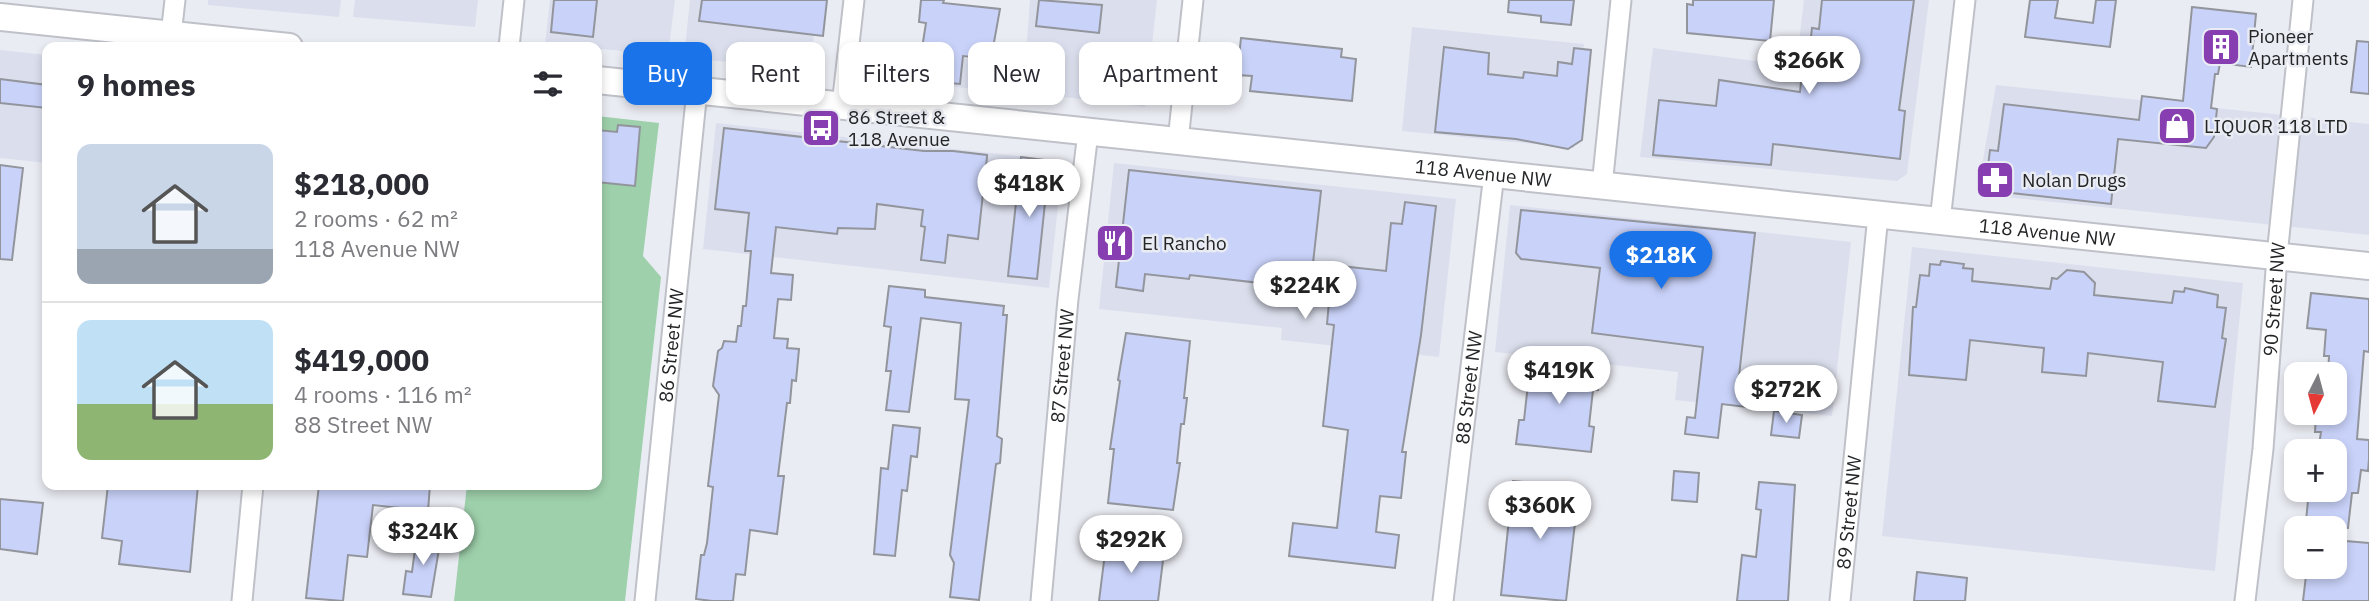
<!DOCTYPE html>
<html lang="en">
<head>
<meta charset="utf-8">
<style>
	:root { --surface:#fff; --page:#f2f2f3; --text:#2b2b33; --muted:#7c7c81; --line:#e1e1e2; --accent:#1a73e8 }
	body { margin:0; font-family:"IBM Plex Sans",sans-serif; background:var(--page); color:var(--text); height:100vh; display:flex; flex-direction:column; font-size:26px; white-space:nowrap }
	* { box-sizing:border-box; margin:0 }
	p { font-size:23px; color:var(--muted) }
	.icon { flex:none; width:38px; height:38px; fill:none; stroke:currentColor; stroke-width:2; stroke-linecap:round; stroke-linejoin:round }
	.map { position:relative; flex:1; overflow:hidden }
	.drawer { position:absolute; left:42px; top:42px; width:560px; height:448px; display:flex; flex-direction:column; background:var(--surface); border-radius:14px; box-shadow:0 4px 10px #0003 }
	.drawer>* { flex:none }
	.guide { position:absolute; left:623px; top:42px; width:665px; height:63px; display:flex; gap:14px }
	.needle { width:46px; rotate:186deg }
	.fabs { position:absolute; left:2284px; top:362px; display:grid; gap:14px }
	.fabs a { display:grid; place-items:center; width:63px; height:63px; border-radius:14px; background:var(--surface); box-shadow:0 4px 10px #0003; font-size:35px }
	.price { position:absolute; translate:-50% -60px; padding:0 16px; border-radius:24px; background:#fff; color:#222; font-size:23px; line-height:46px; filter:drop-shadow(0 2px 4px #0008) }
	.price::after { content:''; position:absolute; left:50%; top:42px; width:21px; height:16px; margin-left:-10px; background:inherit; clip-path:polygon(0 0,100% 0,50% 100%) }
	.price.selected { background:var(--accent); color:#fff }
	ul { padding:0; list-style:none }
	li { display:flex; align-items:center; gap:21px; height:175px; padding:0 35px }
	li+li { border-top:2px solid var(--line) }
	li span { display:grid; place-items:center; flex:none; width:196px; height:140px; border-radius:14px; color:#555 }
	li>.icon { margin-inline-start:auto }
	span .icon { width:84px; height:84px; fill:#fffc; stroke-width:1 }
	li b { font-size:30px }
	h2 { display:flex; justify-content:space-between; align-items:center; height:84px; padding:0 35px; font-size:30px }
	.pill { padding:0 24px; border-radius:14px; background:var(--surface); box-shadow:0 4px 10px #0003; font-size:24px; line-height:63px }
	.pill.selected { background:var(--accent); color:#fff }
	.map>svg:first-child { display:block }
	.built { fill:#dbdfed }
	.green { fill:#9ed0ab }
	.building { fill:#c9d2f9; stroke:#93959c; stroke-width:2 }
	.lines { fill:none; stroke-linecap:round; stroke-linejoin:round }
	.street-casing { stroke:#bfc1c8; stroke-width:23 }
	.secondary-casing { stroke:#bfc1c8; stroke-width:30 }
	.street { stroke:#fff; stroke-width:19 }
	.secondary { stroke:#fff; stroke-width:26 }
	.labels { text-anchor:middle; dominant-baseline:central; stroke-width:5; stroke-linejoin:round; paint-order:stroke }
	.poi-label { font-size:19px; fill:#242527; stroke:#eaecf3; text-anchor:start }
	.street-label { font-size:19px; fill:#242527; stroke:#eaecf3 }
</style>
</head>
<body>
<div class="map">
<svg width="2369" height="601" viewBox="0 0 2369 601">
	<rect width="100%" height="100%" fill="#eaecf3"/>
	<g class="built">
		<path d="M 208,0 L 341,0 L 339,17 L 208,5 Z"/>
		<path d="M 355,0 L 478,0 L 475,27 L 353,17 Z"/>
		<path d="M 550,0 L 675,0 L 668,55 L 545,44 Z"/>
		<path d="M 690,0 L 818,0 L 810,69 L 684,58 Z"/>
		<path d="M 1030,0 L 1157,0 L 1145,107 L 1023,92 Z"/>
		<path d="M 1804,0 L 1929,0 L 1907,174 L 1897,181 L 1640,157 L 1653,48 L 1796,66 Z"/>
		<path d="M 1412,27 L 1584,44 L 1574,148 L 1402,131 Z"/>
		<path d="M 880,49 L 1005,63 L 1003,92 L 881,79 L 877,71 Z"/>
		<path d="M 0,50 L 47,55 L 47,163 L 0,158 Z"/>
		<path d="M 1996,85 L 2369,124 L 2369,235 L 1977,194 Z"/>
		<path d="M 716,123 L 1063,161 L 1049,288 L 703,249 Z"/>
		<path d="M 1114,163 L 1456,199 L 1439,357 L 1281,340 L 1282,328 L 1099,309 Z"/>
		<path d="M 1510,205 L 1851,242 L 1832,416 L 1675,400 L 1678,372 L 1495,352 Z"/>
		<path d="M 1912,247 L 2243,283 L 2215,571 L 1882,536 Z"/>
	</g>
	<path class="green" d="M 597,116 L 659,123 L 643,256 L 661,277 L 625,601 L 454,601 L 467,485 L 597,485 Z"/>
	<g class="building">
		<path d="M 554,0 L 597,0 L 593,37 L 551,32 Z"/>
		<path d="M 702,0 L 827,0 L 823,36 L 699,21 Z"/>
		<path d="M 921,0 L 944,0 L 943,3 L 1000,9 L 991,59 L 963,56 L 960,84 L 938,82 L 937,87 L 905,83 L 907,60 L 920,61 L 926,23 L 919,22 Z"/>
		<path d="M 1039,0 L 1102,5 L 1099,33 L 1036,26 Z"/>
		<path d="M 1509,0 L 1574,0 L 1571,25 L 1541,22 L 1541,16 L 1508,12 Z"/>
		<path d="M 1693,0 L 1774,0 L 1770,41 L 1687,33 L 1687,4 L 1693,5 Z"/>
		<path d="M 1822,0 L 1914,0 L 1899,110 L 1905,111 L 1900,159 L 1773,144 L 1771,165 L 1653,155 L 1659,100 L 1716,106 L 1719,80 L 1800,92 L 1804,54 L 1809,54 L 1812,28 L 1819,29 Z"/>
		<path d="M 2030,0 L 2058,0 L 2055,18 L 2093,23 L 2096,0 L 2116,0 L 2110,47 L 2025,37 Z"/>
		<path d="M 2192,7 L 2256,14 L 2251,67 L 2220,63 L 2218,74 L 2215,74 L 2211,108 L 2217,109 L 2214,137 L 2206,148 L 2118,139 L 2111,204 L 1985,190 L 1990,150 L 1998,151 L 2004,104 L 2139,120 L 2142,96 L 2183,101 Z"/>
		<path d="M 1241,38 L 1342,49 L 1341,57 L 1356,59 L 1352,101 L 1250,91 L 1252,76 L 1237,75 Z"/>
		<path d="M 2357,41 L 2369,42 L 2369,94 L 2351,92 Z"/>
		<path d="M 1444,47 L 1489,53 L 1488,74 L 1523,78 L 1524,72 L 1557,76 L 1558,62 L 1572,64 L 1574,48 L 1591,50 L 1582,140 L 1568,149 L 1516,139 L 1435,132 Z"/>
		<path d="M 0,79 L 47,85 L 47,108 L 0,103 Z"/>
		<path d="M 618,125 L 640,127 L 635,186 L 597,182 L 597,130 L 617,132 Z"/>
		<path d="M 724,128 L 924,151 L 953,151 L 987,155 L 987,157 L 978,239 L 948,235 L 945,263 L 921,260 L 925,227 L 921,226 L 923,210 L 877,204 L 875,229 L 838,228 L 837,234 L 776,227 L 771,273 L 793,275 L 791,300 L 778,299 L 774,338 L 788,339 L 787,348 L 799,349 L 796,381 L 792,380 L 790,403 L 787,403 L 778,476 L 784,476 L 777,534 L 750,530 L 745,575 L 736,574 L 733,601 L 712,601 L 696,599 L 701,555 L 704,555 L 707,543 L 713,487 L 708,486 L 719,395 L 713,386 L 718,351 L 722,348 L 724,341 L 736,342 L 738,326 L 741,326 L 743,306 L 746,306 L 751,251 L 745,251 L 749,213 L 715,209 Z"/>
		<path d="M 1021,157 L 1044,160 L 1049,165 L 1037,279 L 1008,276 Z"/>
		<path d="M 0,165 L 23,168 L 12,260 L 0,259 Z"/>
		<path d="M 1129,170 L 1321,191 L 1313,263 L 1386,271 L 1391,223 L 1402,224 L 1405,202 L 1436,206 L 1421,335 L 1402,452 L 1406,452 L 1401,498 L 1380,496 L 1376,532 L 1399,535 L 1395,568 L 1289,556 L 1293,523 L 1337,528 L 1348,430 L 1323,426 L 1334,325 L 1327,324 L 1330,291 L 1190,275 L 1189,279 L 1145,274 L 1143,291 L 1116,287 Z"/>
		<path d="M 1521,210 L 1755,233 L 1739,376 L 1750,377 L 1746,407 L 1722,404 L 1718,438 L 1685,434 L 1687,417 L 1695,418 L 1703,347 L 1592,333 L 1600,268 L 1521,259 L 1516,253 Z"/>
		<path d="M 1941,261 L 1964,264 L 1963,268 L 1973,269 L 1972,281 L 2050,289 L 2052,278 L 2057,279 L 2067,270 L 2084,272 L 2095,283 L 2094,295 L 2172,303 L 2174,291 L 2184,292 L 2185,288 L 2218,295 L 2217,307 L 2226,308 L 2222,338 L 2226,339 L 2215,407 L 2158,401 L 2163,362 L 2088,353 L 2086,376 L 2042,372 L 2044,348 L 1970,340 L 1966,380 L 1909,375 L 1913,307 L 1916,307 L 1920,275 L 1929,276 L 1930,264 L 1940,265 Z"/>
		<path d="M 889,286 L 925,290 L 925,297 L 1004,306 L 1003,315 L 1007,315 L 997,436 L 1002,439 L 1000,463 L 996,464 L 979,600 L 950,597 L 954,563 L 950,555 L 969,400 L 955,399 L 961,323 L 921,318 L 909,412 L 886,410 L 891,371 L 886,371 L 891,327 L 884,326 Z"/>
		<path d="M 2311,293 L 2369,299 L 2369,352 L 2364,351 L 2357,439 L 2369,440 L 2369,459 L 2368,471 L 2361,470 L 2358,493 L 2352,493 L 2348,528 L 2312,528 L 2313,522 L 2306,521 L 2309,490 L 2334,490 L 2334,452 L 2318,452 L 2321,432 L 2315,432 L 2316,413 L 2334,413 L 2334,374 L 2328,374 L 2329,356 L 2324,356 L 2326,330 L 2307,328 Z"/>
		<path d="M 1126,333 L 1190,341 L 1184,398 L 1187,398 L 1184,424 L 1181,424 L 1177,463 L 1180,463 L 1173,510 L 1108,503 L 1114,449 L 1110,449 L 1120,381 L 1118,380 Z"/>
		<path d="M 1527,359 L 1601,367 L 1598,390 L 1593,390 L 1589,426 L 1594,427 L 1591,452 L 1516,444 L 1519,420 L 1524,420 L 1528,384 L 1524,383 Z"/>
		<path d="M 1774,411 L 1802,415 L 1799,438 L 1771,435 Z"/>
		<path d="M 893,425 L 920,428 L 917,457 L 911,456 L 907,491 L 902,490 L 895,556 L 874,554 L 881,468 L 888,469 Z"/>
		<path d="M 1674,471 L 1699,473 L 1697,502 L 1672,500 Z"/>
		<path d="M 1513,481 L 1579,488 L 1566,601 L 1501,595 Z"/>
		<path d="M 1759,482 L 1795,485 L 1788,601 L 1737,601 L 1742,555 L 1756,557 L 1761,510 L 1756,509 Z"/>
		<path d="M 108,485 L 198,485 L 190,572 L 119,564 L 122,541 L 102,538 Z"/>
		<path d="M 319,485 L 430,485 L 428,511 L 373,505 L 367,557 L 348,555 L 343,601 L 306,598 Z"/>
		<path d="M 0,499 L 43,503 L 37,554 L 0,549 Z"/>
		<path d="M 417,534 L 441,537 L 431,597 L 403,594 L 406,571 L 412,572 Z"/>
		<path d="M 2334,540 L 2369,543 L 2369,601 L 2303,601 L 2307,567 L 2334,567 Z"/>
		<path d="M 1106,545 L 1164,552 L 1158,601 L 1099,601 Z"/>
		<path d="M 1917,572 L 1967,578 L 1965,601 L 1914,601 Z"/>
	</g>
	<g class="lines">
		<g class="street-casing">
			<g id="street">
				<path d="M 171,35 L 175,0"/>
				<path d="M 509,47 L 514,0"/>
				<path d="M 842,106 L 854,0"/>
				<path d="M 1178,141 L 1193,0"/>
				<path d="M 1602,186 L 1621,0"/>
				<path d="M 1940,221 L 1965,0"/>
				<path d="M 242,601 L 253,485"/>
				<path id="s1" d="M 645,601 L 697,90"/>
				<path id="s2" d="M 1041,601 L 1068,299 L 1088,132"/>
				<path id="s3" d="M 1443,601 L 1494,174"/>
				<path id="s4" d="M 1840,601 L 1878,215"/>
				<path id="s5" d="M 2245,601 L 2263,449 L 2277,256 L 2303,0"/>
			</g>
		</g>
		<g class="secondary-casing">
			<g id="secondary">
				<path d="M 0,17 L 289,47"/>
				<path id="s6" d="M 597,80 L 2369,266"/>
			</g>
		</g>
		<use href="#street" class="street"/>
		<use href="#secondary" class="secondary"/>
	</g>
	<defs>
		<g id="building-square" transform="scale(2.0125)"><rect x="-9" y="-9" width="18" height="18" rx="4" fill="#873eb0" stroke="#eaecf3"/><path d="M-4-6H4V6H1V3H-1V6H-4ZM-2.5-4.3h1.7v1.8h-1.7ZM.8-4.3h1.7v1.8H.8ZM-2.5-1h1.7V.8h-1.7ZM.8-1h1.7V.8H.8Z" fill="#fff"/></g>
		<g id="shop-square" transform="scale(2.0125)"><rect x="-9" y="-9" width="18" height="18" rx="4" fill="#873eb0" stroke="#eaecf3"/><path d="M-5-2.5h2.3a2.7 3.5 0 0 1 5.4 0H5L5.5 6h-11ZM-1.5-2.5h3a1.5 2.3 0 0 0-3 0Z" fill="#fff"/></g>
		<g id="bus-square" transform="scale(2.0125)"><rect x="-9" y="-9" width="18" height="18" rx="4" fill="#873eb0" stroke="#eaecf3"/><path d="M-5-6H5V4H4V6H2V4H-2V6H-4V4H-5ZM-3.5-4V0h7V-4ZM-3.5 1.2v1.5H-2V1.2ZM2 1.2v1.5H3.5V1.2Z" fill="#fff"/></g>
		<g id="pharmacy-square" transform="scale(2.0125)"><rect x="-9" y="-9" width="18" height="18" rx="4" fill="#873eb0" stroke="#eaecf3"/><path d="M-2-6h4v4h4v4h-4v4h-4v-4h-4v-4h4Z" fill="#fff"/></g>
		<g id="restaurant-square" transform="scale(2.0125)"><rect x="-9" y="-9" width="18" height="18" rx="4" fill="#873eb0" stroke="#eaecf3"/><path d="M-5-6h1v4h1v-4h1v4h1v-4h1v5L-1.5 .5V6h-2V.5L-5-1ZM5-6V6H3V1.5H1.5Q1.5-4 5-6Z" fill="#fff"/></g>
	</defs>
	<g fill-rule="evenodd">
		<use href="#building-square" x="2221" y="47"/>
		<use href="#shop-square" x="2177" y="126"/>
		<use href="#bus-square" x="821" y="128"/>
		<use href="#pharmacy-square" x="1995" y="180"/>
		<use href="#restaurant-square" x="1115" y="243"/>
	</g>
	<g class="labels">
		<g class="poi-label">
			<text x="2248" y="36">Pioneer<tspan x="2248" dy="22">Apartments</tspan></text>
			<text x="848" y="117">86 Street &amp;<tspan x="848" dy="22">118 Avenue</tspan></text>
			<text x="2204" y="126">LIQUOR 118 LTD</text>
			<text x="2022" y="180">Nolan Drugs</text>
			<text x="1142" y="243">El Rancho</text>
		</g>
		<g class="street-label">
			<text stroke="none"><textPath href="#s6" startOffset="891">118 Avenue NW</textPath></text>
			<text stroke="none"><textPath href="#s6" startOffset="1458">118 Avenue NW</textPath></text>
			<text stroke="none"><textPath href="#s5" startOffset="303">90 Street NW</textPath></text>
			<text stroke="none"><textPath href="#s1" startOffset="257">86 Street NW</textPath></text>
			<text stroke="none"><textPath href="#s2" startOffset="236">87 Street NW</textPath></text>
			<text stroke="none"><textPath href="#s3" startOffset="215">88 Street NW</textPath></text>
			<text stroke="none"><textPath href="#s4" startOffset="89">89 Street NW</textPath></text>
		</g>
	</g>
</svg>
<div class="fabs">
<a><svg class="needle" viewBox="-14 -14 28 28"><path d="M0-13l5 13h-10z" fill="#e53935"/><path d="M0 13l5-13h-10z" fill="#7c7c81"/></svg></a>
<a>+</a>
<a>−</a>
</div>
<b class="price" style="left:1809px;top:96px">$266K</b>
<b class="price" style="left:1029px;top:219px">$418K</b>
<b class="price selected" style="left:1661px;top:291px">$218K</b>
<b class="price" style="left:1305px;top:321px">$224K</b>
<b class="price" style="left:1559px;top:406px">$419K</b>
<b class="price" style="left:1786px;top:425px">$272K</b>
<b class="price" style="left:1540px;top:541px">$360K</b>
<b class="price" style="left:423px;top:567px">$324K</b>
<b class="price" style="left:1131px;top:575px">$292K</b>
<div class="guide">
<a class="pill selected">Buy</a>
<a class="pill">Rent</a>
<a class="pill">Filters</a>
<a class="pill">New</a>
<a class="pill">Apartment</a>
</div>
<section class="drawer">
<h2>9 homes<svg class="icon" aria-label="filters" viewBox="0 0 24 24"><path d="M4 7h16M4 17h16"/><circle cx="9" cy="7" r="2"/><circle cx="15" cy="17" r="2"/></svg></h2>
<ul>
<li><span style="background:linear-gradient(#c9d6e8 75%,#9aa5b1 0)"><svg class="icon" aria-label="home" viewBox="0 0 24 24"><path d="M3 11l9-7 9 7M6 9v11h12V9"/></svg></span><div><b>$218,000</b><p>2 rooms · 62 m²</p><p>118 Avenue NW</p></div></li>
<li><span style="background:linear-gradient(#bfe0f5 60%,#8fb573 0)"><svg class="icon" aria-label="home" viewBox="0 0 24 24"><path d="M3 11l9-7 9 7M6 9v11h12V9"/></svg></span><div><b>$419,000</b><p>4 rooms · 116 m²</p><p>88 Street NW</p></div></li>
</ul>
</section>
</div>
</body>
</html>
